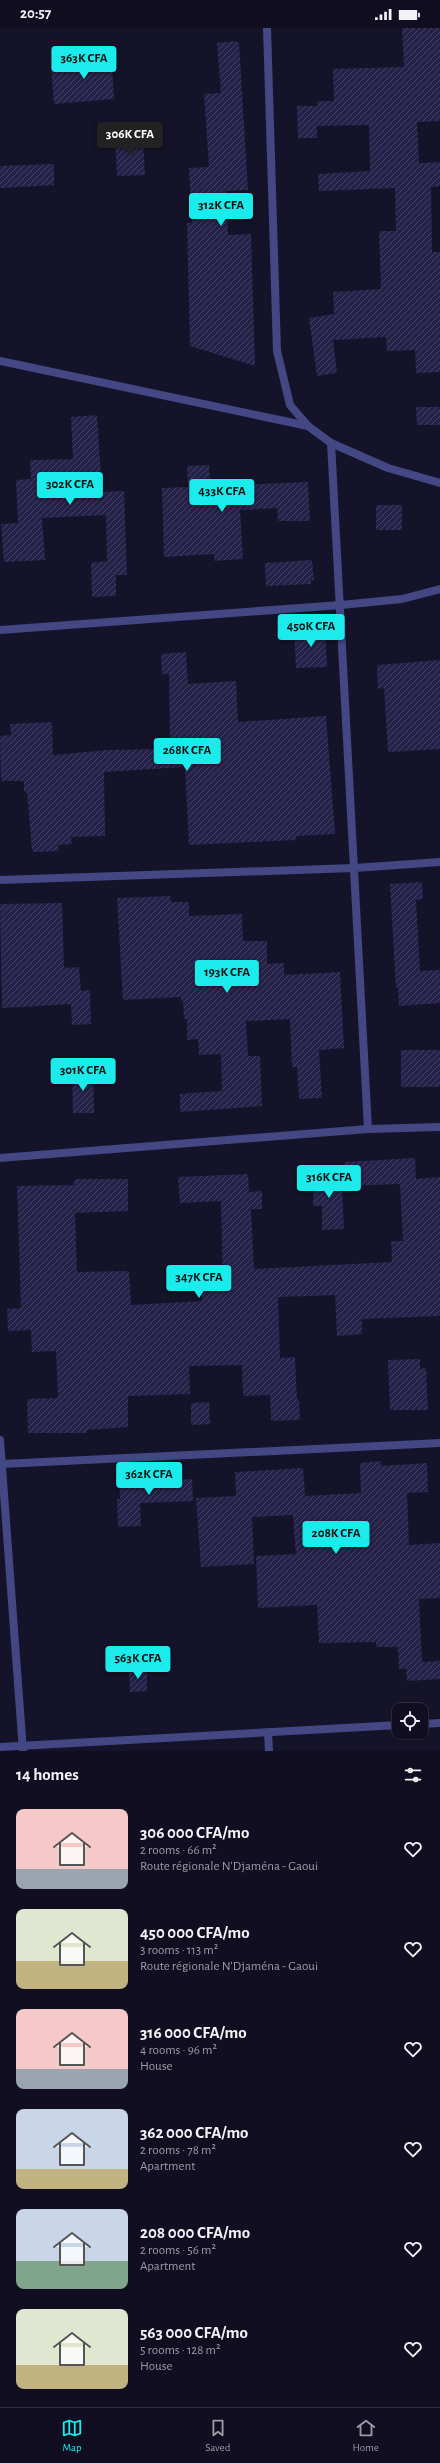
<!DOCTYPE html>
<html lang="en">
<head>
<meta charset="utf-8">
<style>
	:root { --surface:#100e20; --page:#191729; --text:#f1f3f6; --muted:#9c9ca5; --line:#302e3e; --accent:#1cebeb }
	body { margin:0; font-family:"Alegreya Sans",sans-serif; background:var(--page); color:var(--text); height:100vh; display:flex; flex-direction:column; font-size:15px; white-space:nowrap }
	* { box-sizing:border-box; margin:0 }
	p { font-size:13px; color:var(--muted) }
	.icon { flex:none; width:22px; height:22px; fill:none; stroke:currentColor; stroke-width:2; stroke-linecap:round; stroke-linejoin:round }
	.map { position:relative; height:1723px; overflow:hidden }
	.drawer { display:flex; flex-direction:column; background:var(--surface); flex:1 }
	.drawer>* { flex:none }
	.controls { position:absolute; left:392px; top:1675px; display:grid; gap:8px }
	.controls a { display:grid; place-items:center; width:36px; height:36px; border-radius:8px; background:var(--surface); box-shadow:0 1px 3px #0004,0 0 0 1px var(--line); font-size:20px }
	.price { position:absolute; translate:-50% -34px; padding:0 9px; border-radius:4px; background:var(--accent); color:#111; font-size:13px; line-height:26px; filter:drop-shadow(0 1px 2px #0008) }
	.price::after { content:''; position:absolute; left:50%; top:24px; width:12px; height:9px; margin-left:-6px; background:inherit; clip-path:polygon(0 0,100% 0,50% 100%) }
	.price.active { background:#222; color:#fff }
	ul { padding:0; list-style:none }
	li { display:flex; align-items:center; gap:12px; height:100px; padding:0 16px }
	li span { display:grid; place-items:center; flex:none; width:112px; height:80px; border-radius:8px; color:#555 }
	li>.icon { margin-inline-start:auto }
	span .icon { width:48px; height:48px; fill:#fffc; stroke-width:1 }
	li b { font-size:17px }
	h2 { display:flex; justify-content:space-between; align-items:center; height:48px; padding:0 16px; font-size:17px }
	.status { display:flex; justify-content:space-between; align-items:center; height:28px; padding:0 20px; background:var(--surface); direction:ltr }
	.status svg { height:11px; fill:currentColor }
	.dock { display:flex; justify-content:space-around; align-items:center; height:56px; border-top:1px solid var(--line); background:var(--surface); font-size:11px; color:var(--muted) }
	.dock a { display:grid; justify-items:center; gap:2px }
	.dock .active { color:var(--accent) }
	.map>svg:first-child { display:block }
	.building { fill:url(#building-hatch) }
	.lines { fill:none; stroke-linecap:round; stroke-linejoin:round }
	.minor { stroke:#434784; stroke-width:8 }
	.tertiary { stroke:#434784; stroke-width:8 }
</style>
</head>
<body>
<div class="status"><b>20:57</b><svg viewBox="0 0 49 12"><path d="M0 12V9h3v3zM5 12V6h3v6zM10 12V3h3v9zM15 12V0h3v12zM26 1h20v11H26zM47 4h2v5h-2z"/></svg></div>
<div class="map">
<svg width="440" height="1723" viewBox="0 0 440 1723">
	<defs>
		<pattern id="building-hatch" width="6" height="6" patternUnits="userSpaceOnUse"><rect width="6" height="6" fill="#252149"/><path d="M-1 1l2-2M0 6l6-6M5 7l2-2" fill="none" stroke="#444164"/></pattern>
	</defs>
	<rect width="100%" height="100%" fill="#15132a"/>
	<g class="building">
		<path d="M 402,0 L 440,0 L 440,93 L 417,94 L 419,135 L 440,134 L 440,158 L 431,159 L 432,224 L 440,224 L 440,344 L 416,345 L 415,322 L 387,323 L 386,309 L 333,312 L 337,345 L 317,348 L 309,290 L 334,286 L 333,264 L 381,261 L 379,203 L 396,203 L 395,160 L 319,163 L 318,146 L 370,143 L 369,97 L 317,98 L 317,110 L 298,110 L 297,78 L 318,78 L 317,73 L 334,73 L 333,41 L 404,39 Z"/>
		<path d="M 235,13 L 239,15 L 248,162 L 226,163 L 228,207 L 251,206 L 255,338 L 190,318 L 187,195 L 192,195 L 189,140 L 209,139 L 204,66 L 221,65 L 217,15 Z"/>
		<path d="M 111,22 L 114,71 L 54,76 L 51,38 L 91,35 L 91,24 Z"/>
		<path d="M 143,109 L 145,147 L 117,148 L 115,110 Z"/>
		<path d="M 54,136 L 54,157 L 0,160 L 0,138 Z"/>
		<path d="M 416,379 L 440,379 L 440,397 L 417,397 Z"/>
		<path d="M 97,387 L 102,464 L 124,463 L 127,547 L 116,547 L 116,568 L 92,569 L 92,565 L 91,535 L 107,533 L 106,487 L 42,490 L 45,532 L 4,534 L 1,496 L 18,495 L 16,452 L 31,451 L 30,432 L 73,431 L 71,389 Z"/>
		<path d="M 209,437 L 210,458 L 308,454 L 310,493 L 278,493 L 277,480 L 240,482 L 243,531 L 214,533 L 214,526 L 164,529 L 162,460 L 188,459 L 187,438 Z"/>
		<rect x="376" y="477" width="26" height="25"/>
		<path d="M 312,532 L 314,552 L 311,552 L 311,556 L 266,558 L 265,535 Z"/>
		<path d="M 325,599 L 327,639 L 296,640 L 294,601 Z"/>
		<path d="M 186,624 L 188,656 L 236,653 L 238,694 L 326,688 L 335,806 L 296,808 L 296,812 L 189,817 L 185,739 L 104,744 L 105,808 L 71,809 L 72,816 L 58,817 L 59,823 L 34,824 L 32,822 L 27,764 L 24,764 L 24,753 L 1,753 L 0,708 L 11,707 L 10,696 L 52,694 L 53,727 L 107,722 L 170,721 L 169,646 L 162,646 L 161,626 Z"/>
		<path d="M 440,632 L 440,721 L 388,724 L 384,660 L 378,661 L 377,637 Z"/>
		<path d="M 422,854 L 423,871 L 416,872 L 420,943 L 440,942 L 440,975 L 399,978 L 398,959 L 396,960 L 390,856 Z"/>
		<path d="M 170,868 L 171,874 L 189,874 L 189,888 L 242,886 L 243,913 L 267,913 L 267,936 L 284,935 L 284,947 L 340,944 L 344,1020 L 319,1022 L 322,1070 L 299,1071 L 297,1039 L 292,1039 L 290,991 L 246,993 L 248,1028 L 260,1028 L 262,1078 L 180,1084 L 180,1066 L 222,1063 L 221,1026 L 199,1027 L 198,1011 L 187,1012 L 187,991 L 184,991 L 183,972 L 181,973 L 181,969 L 123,972 L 117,870 Z"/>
		<path d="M 62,875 L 64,940 L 79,939 L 81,963 L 90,962 L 91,996 L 72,997 L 71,976 L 2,980 L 0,876 Z"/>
		<rect x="401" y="1022" width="39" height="37"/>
		<path d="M 93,1043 L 94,1085 L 73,1085 L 72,1044 Z"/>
		<path d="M 415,1130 L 416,1151 L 440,1149 L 440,1288 L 362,1291 L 362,1306 L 337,1308 L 335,1267 L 278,1269 L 280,1330 L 295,1329 L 297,1372 L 299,1372 L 300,1392 L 271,1393 L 270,1367 L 243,1368 L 242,1337 L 189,1338 L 190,1366 L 128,1368 L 128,1399 L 87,1402 L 87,1405 L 28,1405 L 27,1371 L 58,1370 L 56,1323 L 32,1324 L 31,1302 L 8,1303 L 7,1281 L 21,1280 L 17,1158 L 74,1157 L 75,1151 L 128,1151 L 128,1183 L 75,1185 L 77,1244 L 129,1243 L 131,1277 L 202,1273 L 201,1257 L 223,1256 L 221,1173 L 180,1175 L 178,1149 L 248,1146 L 249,1164 L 262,1163 L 262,1181 L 251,1181 L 254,1241 L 392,1234 L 391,1213 L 403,1213 L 400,1156 L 346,1158 L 345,1134 Z"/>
		<path d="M 341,1143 L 344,1201 L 322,1202 L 322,1178 L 313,1178 L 314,1144 Z"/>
		<path d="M 420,1331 L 420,1341 L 426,1340 L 428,1382 L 390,1382 L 388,1332 Z"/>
		<path d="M 209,1374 L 210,1396 L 191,1397 L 191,1375 Z"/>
		<path d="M 381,1433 L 381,1438 L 427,1435 L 428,1464 L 407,1465 L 409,1517 L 440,1515 L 440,1570 L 419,1571 L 422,1634 L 440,1633 L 440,1651 L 407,1653 L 406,1641 L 399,1641 L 398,1619 L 376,1619 L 376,1614 L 319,1615 L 317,1577 L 258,1580 L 256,1528 L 296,1526 L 293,1487 L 252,1489 L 254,1536 L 201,1539 L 196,1470 L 236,1468 L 235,1444 L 303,1440 L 305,1468 L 361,1465 L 360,1435 Z"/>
		<path d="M 155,1449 L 156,1453 L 192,1451 L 193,1473 L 140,1475 L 141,1498 L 118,1499 L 117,1471 L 120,1471 L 119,1451 Z"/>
		<path d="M 147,1641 L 147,1663 L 130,1664 L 129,1642 Z"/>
	</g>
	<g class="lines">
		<g class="minor">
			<path d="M 0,333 L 308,398"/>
			<path d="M 331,415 L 368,1101"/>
			<path d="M 0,602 L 341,577 L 402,571 L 440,561"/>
			<path d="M 0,852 L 354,840 L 440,834"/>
			<path d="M 0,1130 L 368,1101 L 440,1099"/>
			<path d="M 0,1412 L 23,1723"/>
			<path d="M 2,1436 L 440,1415"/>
			<path d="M 421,1696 L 440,1695"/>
			<path d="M 268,1704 L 269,1723"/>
			<path d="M 0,1719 L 399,1697"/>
		</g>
		<path class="tertiary" d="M 267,0 L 277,323 L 290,377 L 308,398 L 331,415 L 388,440 L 440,455"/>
	</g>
</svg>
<div class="controls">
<a><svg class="icon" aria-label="locate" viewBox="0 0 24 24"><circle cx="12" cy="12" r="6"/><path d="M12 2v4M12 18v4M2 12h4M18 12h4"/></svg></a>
</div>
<b class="price" style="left:84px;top:52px">363K CFA</b>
<b class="price active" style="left:130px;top:128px">306K CFA</b>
<b class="price" style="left:221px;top:199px">312K CFA</b>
<b class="price" style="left:70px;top:478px">302K CFA</b>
<b class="price" style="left:222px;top:485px">433K CFA</b>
<b class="price" style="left:311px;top:620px">450K CFA</b>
<b class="price" style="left:187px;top:744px">268K CFA</b>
<b class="price" style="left:227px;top:966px">193K CFA</b>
<b class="price" style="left:83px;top:1064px">301K CFA</b>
<b class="price" style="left:329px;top:1171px">316K CFA</b>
<b class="price" style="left:199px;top:1271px">347K CFA</b>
<b class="price" style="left:149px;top:1468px">362K CFA</b>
<b class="price" style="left:336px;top:1527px">208K CFA</b>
<b class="price" style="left:138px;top:1652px">563K CFA</b>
</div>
<section class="drawer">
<h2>14 homes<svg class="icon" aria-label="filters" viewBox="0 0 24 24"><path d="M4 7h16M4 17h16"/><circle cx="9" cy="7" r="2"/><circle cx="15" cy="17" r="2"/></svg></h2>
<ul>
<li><span style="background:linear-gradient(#f6c9c9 75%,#9aa5b1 0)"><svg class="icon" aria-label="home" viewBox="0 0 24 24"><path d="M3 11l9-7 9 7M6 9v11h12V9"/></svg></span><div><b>306 000 CFA/mo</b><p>2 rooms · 66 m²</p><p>Route régionale N'Djaména - Gaoui</p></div><svg class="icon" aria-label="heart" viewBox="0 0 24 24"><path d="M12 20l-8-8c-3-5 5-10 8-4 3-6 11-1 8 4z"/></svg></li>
<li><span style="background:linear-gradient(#dfe7d0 65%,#c2b280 0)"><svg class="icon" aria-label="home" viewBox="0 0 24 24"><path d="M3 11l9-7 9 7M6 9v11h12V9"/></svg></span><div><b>450 000 CFA/mo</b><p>3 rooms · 113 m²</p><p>Route régionale N'Djaména - Gaoui</p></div><svg class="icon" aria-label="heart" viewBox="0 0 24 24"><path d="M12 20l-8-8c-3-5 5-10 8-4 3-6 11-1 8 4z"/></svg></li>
<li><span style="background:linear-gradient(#f6c9c9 75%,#9aa5b1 0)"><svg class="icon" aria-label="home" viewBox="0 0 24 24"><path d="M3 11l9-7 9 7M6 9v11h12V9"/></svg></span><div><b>316 000 CFA/mo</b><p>4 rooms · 96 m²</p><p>House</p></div><svg class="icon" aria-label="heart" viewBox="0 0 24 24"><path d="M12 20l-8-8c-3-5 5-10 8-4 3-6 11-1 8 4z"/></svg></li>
<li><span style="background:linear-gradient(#c9d6e8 75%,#c2b280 0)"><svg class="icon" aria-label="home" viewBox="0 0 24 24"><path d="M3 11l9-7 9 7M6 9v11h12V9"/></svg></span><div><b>362 000 CFA/mo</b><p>2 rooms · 78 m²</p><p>Apartment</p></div><svg class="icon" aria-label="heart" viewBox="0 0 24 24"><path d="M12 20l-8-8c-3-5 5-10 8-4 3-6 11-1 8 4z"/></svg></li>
<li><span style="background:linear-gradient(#c9d6e8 65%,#7fa58c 0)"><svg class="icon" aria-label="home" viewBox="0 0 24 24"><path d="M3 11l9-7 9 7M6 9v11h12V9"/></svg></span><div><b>208 000 CFA/mo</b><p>2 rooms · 56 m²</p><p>Apartment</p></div><svg class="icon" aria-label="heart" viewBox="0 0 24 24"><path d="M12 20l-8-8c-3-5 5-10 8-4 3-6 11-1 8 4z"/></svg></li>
<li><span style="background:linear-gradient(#dfe7d0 70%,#c2b280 0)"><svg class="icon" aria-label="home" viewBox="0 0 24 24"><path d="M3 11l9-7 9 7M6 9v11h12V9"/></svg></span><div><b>563 000 CFA/mo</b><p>5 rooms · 128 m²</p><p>House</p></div><svg class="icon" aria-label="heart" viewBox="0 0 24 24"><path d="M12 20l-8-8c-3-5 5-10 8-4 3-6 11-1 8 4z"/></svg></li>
</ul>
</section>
<nav class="dock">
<a class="active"><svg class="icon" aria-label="map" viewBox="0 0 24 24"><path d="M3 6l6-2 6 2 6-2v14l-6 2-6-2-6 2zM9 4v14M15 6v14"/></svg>Map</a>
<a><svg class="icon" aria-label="saved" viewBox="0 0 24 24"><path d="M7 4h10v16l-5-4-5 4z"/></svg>Saved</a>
<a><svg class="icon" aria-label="home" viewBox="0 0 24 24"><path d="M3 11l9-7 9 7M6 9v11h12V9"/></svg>Home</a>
</nav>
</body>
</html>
